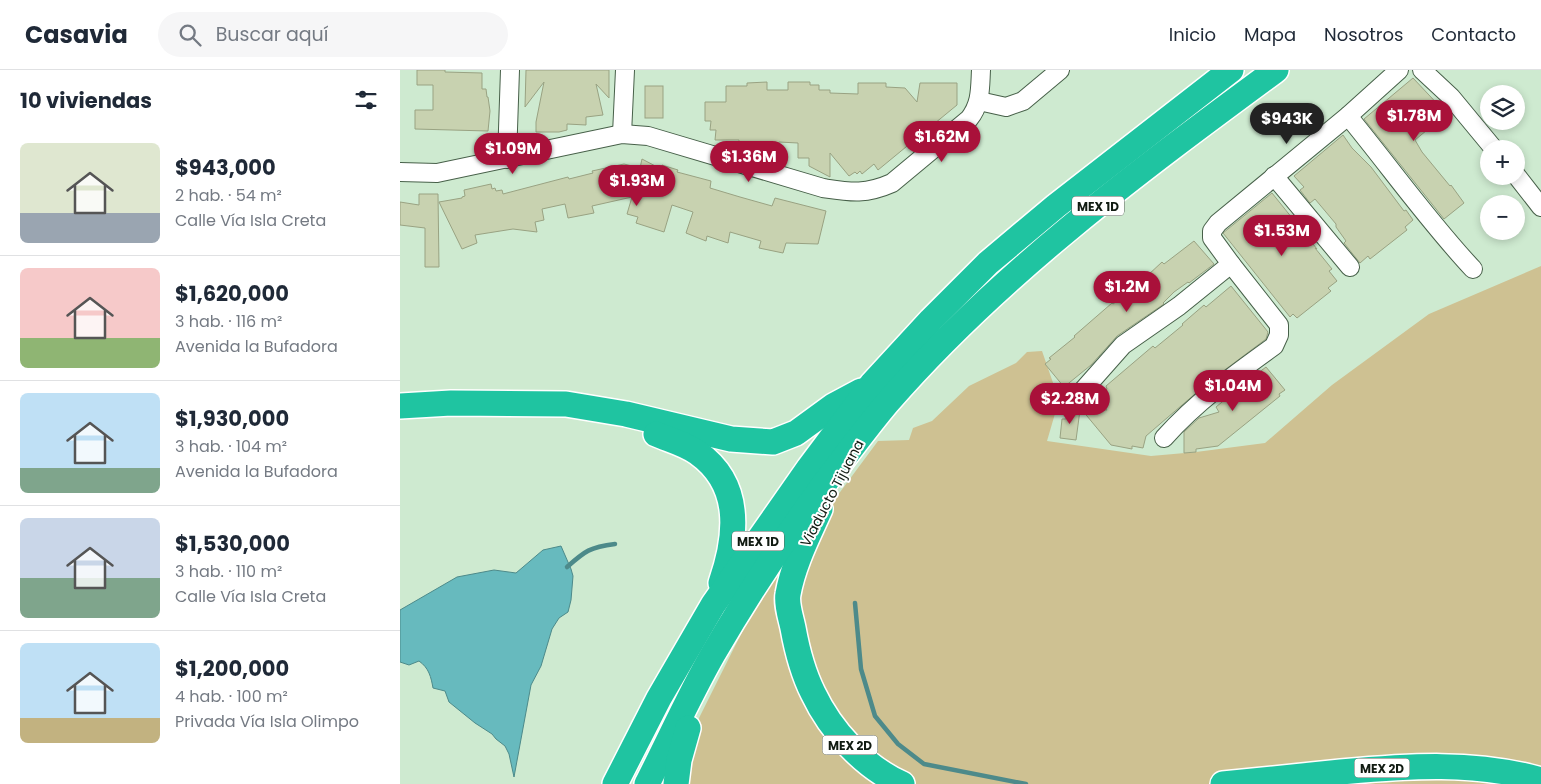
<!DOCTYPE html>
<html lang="es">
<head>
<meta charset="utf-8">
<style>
	:root { --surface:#fff; --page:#f6f6f7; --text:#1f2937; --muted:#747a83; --line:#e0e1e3; --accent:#a9113a }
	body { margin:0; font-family:Poppins,sans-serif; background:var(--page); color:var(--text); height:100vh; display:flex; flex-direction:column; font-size:19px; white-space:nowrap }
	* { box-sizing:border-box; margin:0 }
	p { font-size:16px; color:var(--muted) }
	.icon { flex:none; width:28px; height:28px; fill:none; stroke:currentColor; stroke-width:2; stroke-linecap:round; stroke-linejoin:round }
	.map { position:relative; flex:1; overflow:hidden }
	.side { display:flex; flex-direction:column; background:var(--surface); width:400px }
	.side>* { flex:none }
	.fabs { position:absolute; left:1080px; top:15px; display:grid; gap:10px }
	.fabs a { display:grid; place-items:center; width:45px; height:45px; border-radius:50%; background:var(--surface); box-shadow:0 2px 8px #0003; font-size:25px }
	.price { position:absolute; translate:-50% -42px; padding:0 11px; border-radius:18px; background:var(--accent); color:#fff; font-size:16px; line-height:32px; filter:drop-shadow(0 1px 2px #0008) }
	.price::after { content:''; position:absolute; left:50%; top:30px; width:15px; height:11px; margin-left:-8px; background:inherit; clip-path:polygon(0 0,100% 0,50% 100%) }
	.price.current { background:#222; color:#fff }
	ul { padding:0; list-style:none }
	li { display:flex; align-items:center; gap:15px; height:125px; padding:0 20px }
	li+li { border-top:1px solid var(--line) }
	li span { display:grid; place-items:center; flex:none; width:140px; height:100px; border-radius:8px; color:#555 }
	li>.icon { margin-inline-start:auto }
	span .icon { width:60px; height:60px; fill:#fffc; stroke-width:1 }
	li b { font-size:21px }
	h2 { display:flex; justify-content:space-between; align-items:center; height:60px; padding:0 20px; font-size:21px }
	header { display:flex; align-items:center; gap:30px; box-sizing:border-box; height:70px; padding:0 25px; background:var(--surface); border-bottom:1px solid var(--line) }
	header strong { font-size:24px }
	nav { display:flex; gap:28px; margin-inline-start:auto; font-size:18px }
	.search { width:350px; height:45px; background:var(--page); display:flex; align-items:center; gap:12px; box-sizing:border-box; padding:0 18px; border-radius:28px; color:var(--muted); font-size:19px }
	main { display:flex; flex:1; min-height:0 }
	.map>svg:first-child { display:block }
	.green { fill:#cec192 }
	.water { fill:#67babe; stroke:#4d8a8a }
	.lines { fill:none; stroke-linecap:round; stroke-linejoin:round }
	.stream { stroke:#4d8a8a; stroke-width:4.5 }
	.building { fill:#c8d2b0; stroke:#99a282 }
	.minor-casing { stroke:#476049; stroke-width:20 }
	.highway-casing { stroke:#fff; stroke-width:28 }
	.minor { stroke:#fff; stroke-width:18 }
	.highway { stroke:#1fc4a1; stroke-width:25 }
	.labels { text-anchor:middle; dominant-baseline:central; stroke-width:4; stroke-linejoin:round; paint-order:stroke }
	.shield { fill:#fff; stroke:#585f59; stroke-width:1 }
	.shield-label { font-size:12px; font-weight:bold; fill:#111b12 }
	.street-label { font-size:14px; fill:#111b12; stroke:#fff }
</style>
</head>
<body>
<header>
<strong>Casavia</strong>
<div class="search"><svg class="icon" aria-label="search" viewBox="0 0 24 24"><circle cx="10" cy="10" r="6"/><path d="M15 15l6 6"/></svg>Buscar aquí</div>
<nav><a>Inicio</a><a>Mapa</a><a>Nosotros</a><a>Contacto</a></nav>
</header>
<main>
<section class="side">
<h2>10 viviendas<svg class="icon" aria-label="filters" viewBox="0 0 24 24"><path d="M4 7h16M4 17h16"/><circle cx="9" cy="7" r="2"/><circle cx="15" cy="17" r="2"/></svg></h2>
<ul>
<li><span style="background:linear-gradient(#dfe7d0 70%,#9aa5b1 0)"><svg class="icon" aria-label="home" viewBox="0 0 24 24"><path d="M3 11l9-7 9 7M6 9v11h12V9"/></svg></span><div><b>$943,000</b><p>2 hab. · 54 m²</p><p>Calle Vía Isla Creta</p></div></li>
<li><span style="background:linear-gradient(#f6c9c9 70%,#8fb573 0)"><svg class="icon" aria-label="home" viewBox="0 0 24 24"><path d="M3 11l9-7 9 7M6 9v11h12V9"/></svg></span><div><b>$1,620,000</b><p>3 hab. · 116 m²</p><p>Avenida la Bufadora</p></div></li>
<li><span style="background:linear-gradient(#bfe0f5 75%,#7fa58c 0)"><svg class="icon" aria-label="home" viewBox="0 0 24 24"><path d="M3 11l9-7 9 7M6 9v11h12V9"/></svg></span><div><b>$1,930,000</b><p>3 hab. · 104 m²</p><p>Avenida la Bufadora</p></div></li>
<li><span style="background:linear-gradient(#c9d6e8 60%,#7fa58c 0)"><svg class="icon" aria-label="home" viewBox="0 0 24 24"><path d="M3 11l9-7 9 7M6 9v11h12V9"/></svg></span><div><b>$1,530,000</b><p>3 hab. · 110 m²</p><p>Calle Vía Isla Creta</p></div></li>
<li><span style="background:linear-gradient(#bfe0f5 75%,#c2b280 0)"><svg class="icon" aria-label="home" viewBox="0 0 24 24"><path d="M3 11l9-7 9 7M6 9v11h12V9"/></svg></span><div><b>$1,200,000</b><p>4 hab. · 100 m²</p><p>Privada Vía Isla Olimpo</p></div></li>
</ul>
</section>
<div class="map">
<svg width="1141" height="714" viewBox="0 0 1141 714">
	<rect width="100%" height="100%" fill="#ceead0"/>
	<path class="green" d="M 1141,196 L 1141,714 L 279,714 L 295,656 L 354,538 L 478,371 L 509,370 L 513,358 L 532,351 L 569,316 L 616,293 L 627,282 L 642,281 L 659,330 L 647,371 L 751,386 L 796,382 L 865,373 L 932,315 L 1029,244 Z"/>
	<path class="water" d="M 161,476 L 171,499 L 173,506 L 171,530 L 168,542 L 159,548 L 152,559 L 141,596 L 131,615 L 114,707 L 109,684 L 105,676 L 96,669 L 92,664 L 75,653 L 49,632 L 45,621 L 33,618 C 31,607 29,598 19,591 L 9,595 L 0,592 L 0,540 L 57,507 L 94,500 L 116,503 L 143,480 Z"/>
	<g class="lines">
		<g class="stream">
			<path d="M 167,497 C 185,481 190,477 215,474"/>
			<path d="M 455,533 L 461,599 L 475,646 L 498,674 L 524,694 L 626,714"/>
		</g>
	</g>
	<g class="building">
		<path d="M 17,0 L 45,0 L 45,2 L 82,3 L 82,19 L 86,19 L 87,27 L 88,27 L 90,41 L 88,61 L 15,59 L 15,40 L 33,40 L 33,15 L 17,15 Z"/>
		<path d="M 126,0 L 209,0 L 209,28 L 196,14 L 203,45 L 186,47 L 186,55 L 167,54 L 167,60 L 159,62 L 136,62 L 136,52 L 144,12 L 125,37 Z"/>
		<path d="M 1013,8 L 1044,41 L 1042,43 L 1044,46 L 1015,70 L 1022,82 L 1050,116 L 1051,115 L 1064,133 L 1044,149 L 964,49 Z"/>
		<path d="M 367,12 L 367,20 L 388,20 L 388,12 L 410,12 L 410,15 L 419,15 L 419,20 L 430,20 L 430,23 L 458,24 L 458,13 L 486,13 L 486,17 L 505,18 L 517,32 L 520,13 L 557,13 L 557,35 L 478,100 L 474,94 L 462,104 L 460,101 L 457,104 L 455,102 L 449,106 L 430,83 L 430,107 L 409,96 L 409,88 L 398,88 L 398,73 L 379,72 L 377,77 L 339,77 L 339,70 L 315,70 L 316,60 L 310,60 L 311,51 L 305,51 L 305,32 L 326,32 L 326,16 L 347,16 L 347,13 Z"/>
		<rect x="245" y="16" width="18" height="32"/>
		<path d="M 943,65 L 952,78 L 971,97 L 1004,141 L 1006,140 L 1013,150 L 1005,157 L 1007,160 L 970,189 L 968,186 L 960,193 L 944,173 L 946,171 L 936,157 L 936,154 L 915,129 L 910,133 L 900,120 L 904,117 L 894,106 Z"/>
		<path d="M 242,89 L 261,99 L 262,95 L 278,100 L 277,102 L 311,111 L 310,118 L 340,127 L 372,136 L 375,128 L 426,141 L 418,174 L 386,173 L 383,183 L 359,178 L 361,171 L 330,162 L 328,173 L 307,166 L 306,171 L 286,163 L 293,142 L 272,135 L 264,162 L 236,153 L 238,147 L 227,144 L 232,127 L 192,136 L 194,143 L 168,148 L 165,134 L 142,139 L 144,150 L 135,152 L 137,162 L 113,159 L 75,165 L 77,173 L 62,179 L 39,132 L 62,128 L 62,127 L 65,126 L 64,120 L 91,114 L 92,119 L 95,118 L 96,121 L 102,120 L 103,124 L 168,107 L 169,109 L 193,103 L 192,101 L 224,94 L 240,98 Z"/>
		<path d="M 872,123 L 917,179 L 915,178 L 932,199 L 929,201 L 937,211 L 928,218 L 931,221 L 897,248 L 893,244 L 890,247 L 823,163 Z"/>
		<path d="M 19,124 L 38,124 L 39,197 L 25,197 L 25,158 L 0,155 L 0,132 L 19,135 Z"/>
		<path d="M 794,171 L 814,194 L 789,213 L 788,212 L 774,222 L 763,233 L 764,234 L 717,266 L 691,295 L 664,317 L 645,294 L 651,289 L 649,288 L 675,267 L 674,266 L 712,233 L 713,234 L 732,220 L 762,192 L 764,194 Z"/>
		<path d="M 831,216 L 868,262 L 866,269 L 810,311 L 746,366 L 743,378 L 732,376 L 732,379 L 711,375 L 682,340 L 707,340 L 697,327 L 707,319 L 706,316 L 753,276 L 755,278 L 783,255 L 782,254 L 804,235 L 806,237 Z"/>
		<path d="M 866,297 L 885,320 L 879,324 L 880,326 L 818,376 L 796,379 L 796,382 L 784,383 L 784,362 L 799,348 L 819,342 L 816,337 L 828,327 L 833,319 L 839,315 L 840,317 Z"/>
		<path d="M 668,340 L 680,340 L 676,370 L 660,368 L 662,349 L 666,349 Z"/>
	</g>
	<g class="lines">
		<g class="minor-casing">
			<g id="minor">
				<path d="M 1022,0 L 1051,27 L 1094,79"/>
				<path d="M 579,31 L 606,37 L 623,31 L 660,0"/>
				<path d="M 948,46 C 990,97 1028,151 1073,199"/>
				<path d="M 222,64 L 225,0"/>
				<path d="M 107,89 L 110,0"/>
				<path d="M 0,102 L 37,103 L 222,64 L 248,66 L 423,118 C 450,122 465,125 492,113 L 569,49 C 581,34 580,19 581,0"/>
				<path d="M 1116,105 L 1141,137"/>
				<path d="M 874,106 L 950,197"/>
				<path d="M 677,327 L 723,275 L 779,236 L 831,194"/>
				<path d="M 764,368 C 796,332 835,304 874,276 L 879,265 L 879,255 L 831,194 L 812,168 L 812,161 L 818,153 L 948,46 L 999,0"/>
			</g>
		</g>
		<g class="highway-casing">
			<g id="highway">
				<path d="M 0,336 L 51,333 L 166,334 L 226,344 L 331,369 L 373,372 L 396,363 L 433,336 L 461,321"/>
				<path d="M 256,364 C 270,370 286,374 298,383 C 343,415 337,467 321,513"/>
				<path d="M 420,439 C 408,466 393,495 388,524 C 386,534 391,548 393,558 C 397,580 403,603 413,623 C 431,661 464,697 502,714"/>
				<path d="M 215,714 L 259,628 L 313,535 L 409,398 L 472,314 L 531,250 L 588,193 L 656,136 L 831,0"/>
				<path d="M 247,714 C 269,671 289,626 313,584 C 348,524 386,466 427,410 C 447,384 466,358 487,333 C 599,204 739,101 876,0"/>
				<path d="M 276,714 L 279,690 L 288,658"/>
				<path d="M 823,714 C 862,710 901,706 941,702 C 1008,696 1075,691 1141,710"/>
			</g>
		</g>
		<use href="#minor" class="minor"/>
		<use href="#highway" class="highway"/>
	</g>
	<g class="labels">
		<g class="shield">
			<rect x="672" y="126.5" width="52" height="19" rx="4"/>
			<rect x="332" y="461.5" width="52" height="19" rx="4"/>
			<rect x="422.5" y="665.5" width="55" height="19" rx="4"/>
			<rect x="954.5" y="688.5" width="55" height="19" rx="4"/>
		</g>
		<g class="shield-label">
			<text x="698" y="136">MEX 1D</text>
			<text x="358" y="471">MEX 1D</text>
			<text x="450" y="675">MEX 2D</text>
			<text x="982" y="698">MEX 2D</text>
		</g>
		<g class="street-label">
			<text transform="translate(432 423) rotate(-62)">Viaducto Tijuana</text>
		</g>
	</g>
</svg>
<div class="fabs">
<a><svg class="icon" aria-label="layers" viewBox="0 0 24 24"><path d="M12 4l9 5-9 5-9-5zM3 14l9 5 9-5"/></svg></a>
<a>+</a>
<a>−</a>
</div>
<b class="price" style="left:1014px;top:72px">$1.78M</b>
<b class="price current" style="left:887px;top:75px">$943K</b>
<b class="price" style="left:542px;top:93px">$1.62M</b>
<b class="price" style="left:113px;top:105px">$1.09M</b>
<b class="price" style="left:349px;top:113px">$1.36M</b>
<b class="price" style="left:237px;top:137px">$1.93M</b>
<b class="price" style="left:882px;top:187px">$1.53M</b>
<b class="price" style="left:727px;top:243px">$1.2M</b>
<b class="price" style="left:833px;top:342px">$1.04M</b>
<b class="price" style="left:670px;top:355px">$2.28M</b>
</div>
</main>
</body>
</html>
